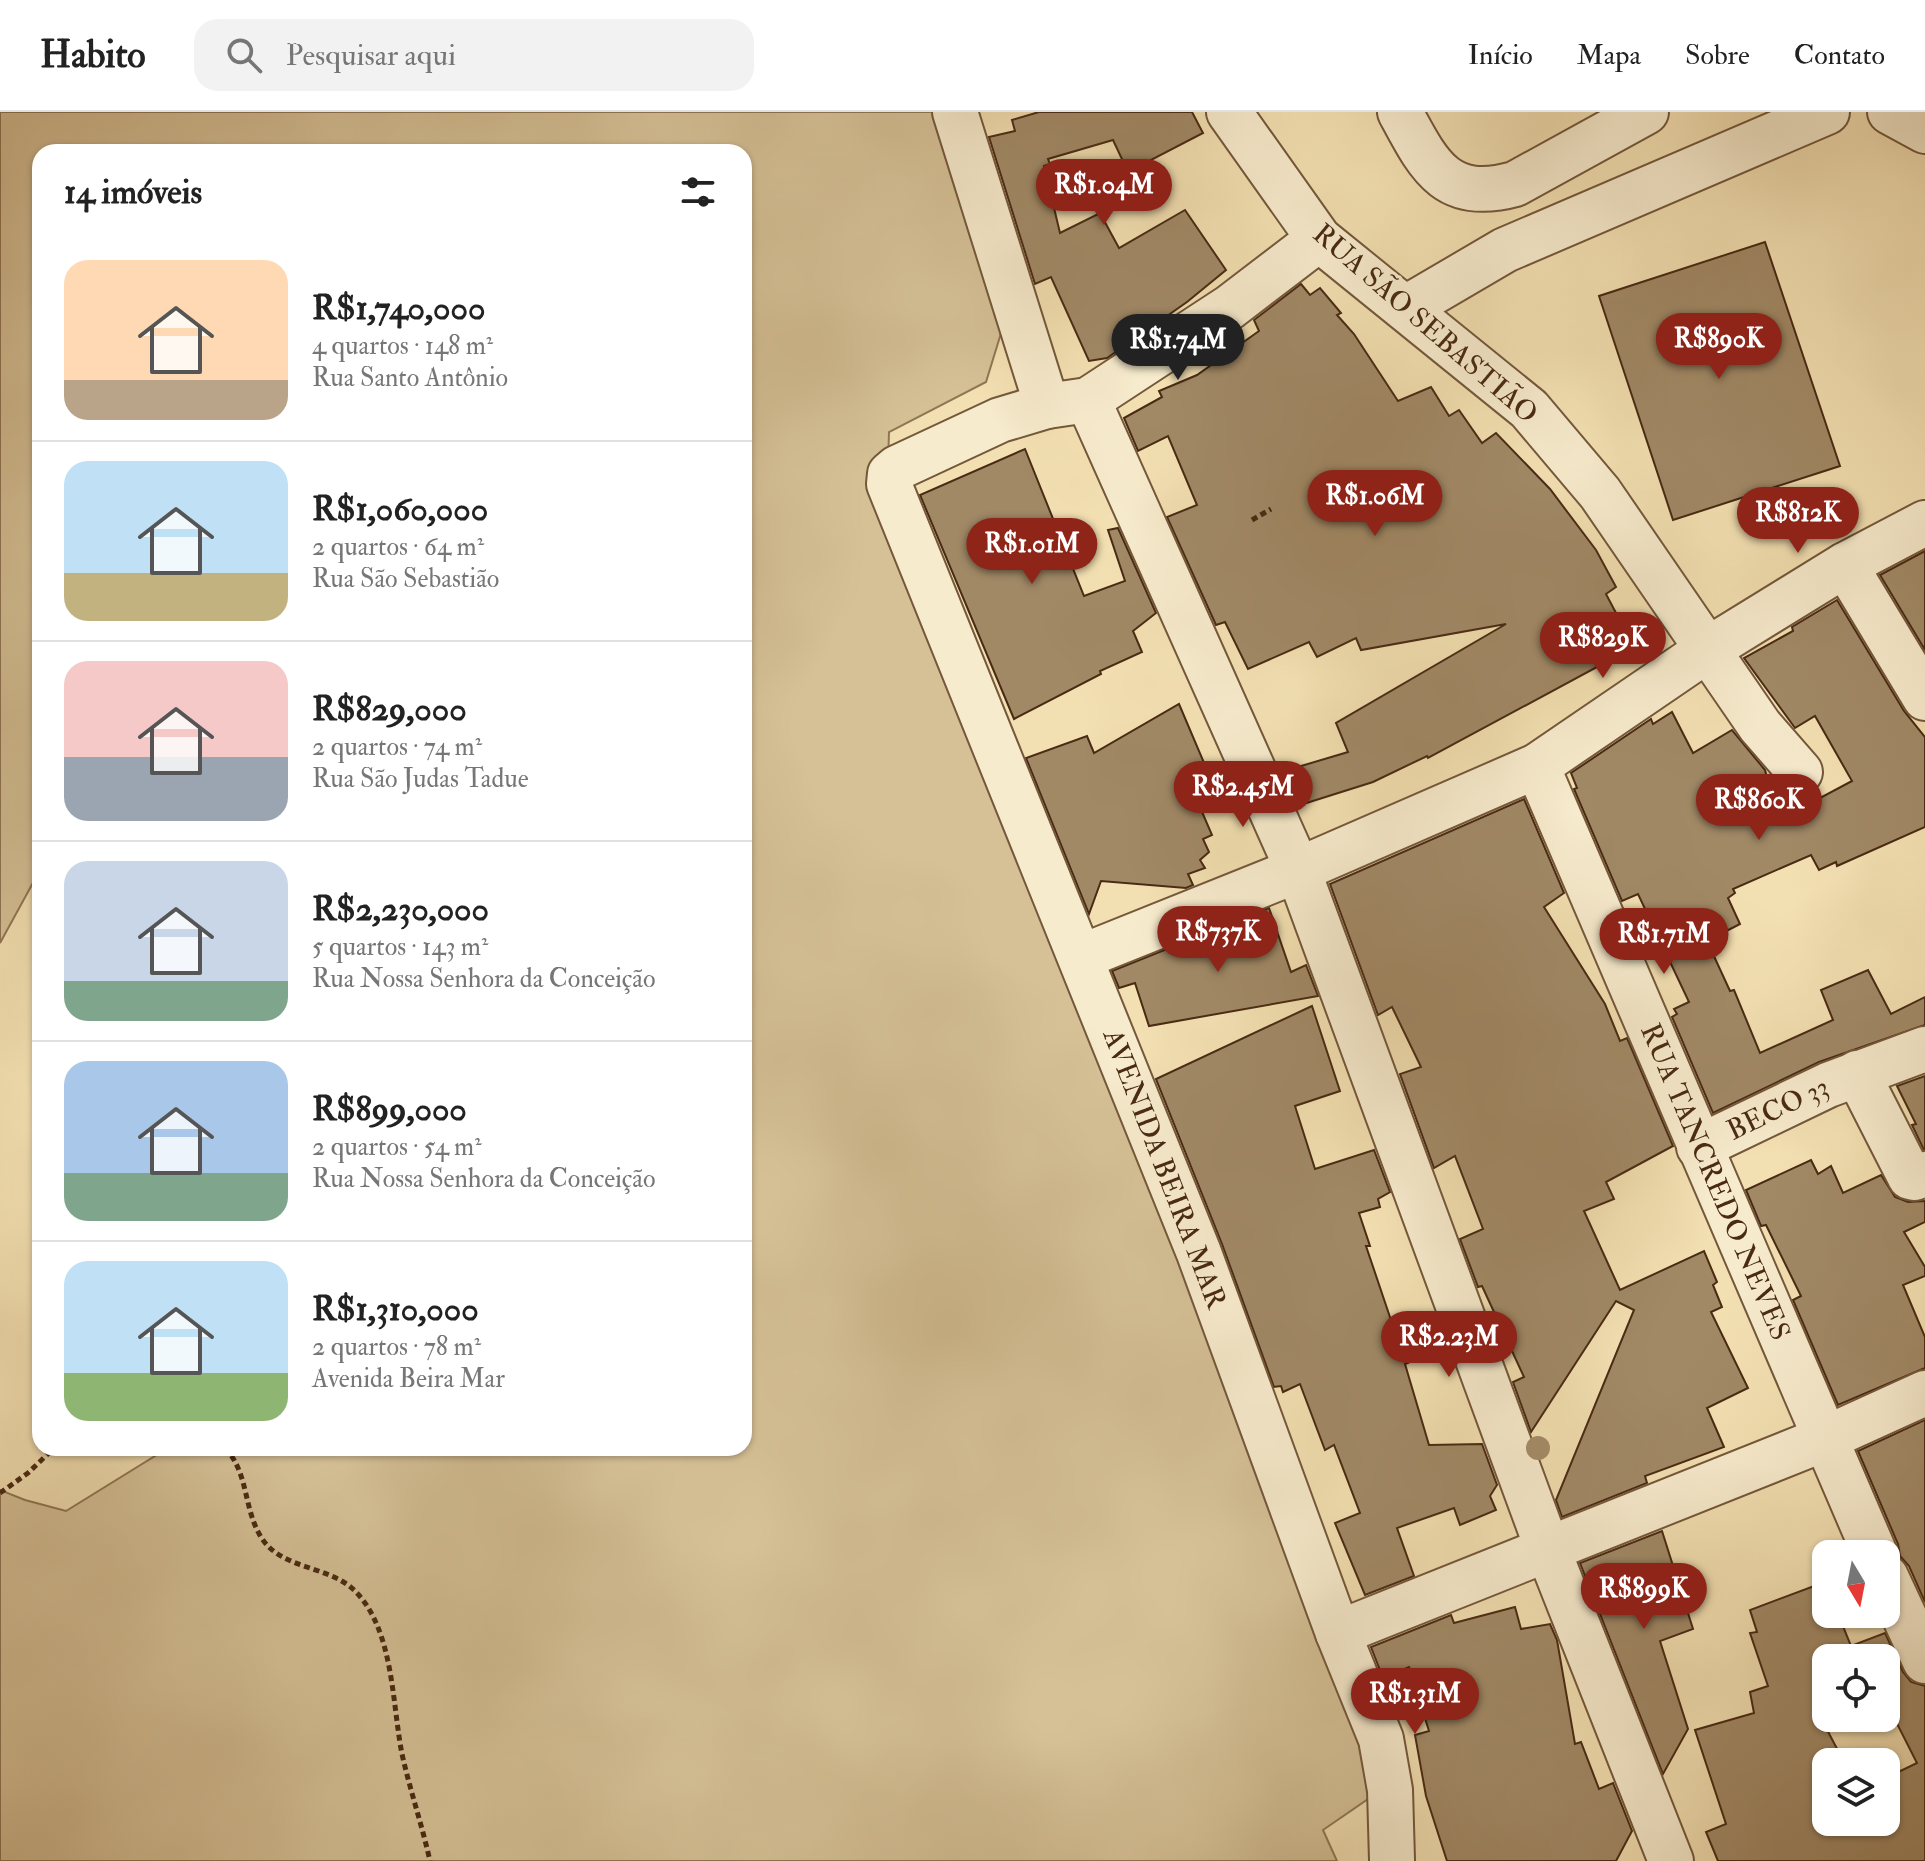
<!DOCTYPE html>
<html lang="pt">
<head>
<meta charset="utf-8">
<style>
	:root { --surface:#fff; --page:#f2f2f2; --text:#222; --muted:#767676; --line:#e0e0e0; --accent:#8f2418 }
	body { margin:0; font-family:"IM FELL Double Pica",serif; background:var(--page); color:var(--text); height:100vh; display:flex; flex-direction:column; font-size:30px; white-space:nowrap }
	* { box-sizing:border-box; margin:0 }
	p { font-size:26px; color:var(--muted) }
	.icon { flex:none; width:44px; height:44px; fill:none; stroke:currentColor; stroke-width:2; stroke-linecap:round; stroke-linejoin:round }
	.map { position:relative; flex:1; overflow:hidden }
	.details { position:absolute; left:32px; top:32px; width:720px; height:1312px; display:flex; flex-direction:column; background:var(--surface); border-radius:24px; box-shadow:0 2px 6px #0004 }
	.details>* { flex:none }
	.needle { width:52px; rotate:170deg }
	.controls { position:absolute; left:1812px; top:1428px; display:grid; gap:16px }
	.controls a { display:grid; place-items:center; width:88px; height:88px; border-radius:16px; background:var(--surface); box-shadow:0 2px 6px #0004; font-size:40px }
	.price { position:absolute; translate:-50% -68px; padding:0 18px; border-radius:28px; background:var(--accent); color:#fff; font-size:26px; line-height:52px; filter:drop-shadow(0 2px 4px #0008) }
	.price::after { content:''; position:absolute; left:50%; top:48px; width:24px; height:18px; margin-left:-12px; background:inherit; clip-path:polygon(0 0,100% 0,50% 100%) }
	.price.on { background:#222; color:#fff }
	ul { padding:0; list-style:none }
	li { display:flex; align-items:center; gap:24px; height:200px; padding:0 32px }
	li+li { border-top:2px solid var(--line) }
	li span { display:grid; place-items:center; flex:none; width:224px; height:160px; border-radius:24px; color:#555 }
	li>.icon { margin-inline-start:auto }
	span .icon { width:96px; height:96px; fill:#fffc; stroke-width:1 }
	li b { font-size:34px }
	h2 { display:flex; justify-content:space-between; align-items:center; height:96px; padding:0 32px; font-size:34px }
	header { display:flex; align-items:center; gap:48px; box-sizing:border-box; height:112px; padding:0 40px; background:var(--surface); border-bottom:2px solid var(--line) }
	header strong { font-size:38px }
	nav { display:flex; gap:44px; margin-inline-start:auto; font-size:28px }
	.search { width:560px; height:72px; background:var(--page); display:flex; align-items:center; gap:20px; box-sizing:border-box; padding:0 28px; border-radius:24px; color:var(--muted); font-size:30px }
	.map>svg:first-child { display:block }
	.green { fill:#d6c197; stroke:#907655; stroke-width:2 }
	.building { fill:#a18966; stroke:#492a13; stroke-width:2; fill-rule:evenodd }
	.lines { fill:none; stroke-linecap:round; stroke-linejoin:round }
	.minor-casing { stroke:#74583b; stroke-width:48 }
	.path { stroke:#492a13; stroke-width:5; stroke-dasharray:6 4; stroke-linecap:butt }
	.minor { stroke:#f7ebcd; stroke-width:44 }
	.tree { fill:#a58c69 }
	.labels { text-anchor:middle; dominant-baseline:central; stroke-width:6; stroke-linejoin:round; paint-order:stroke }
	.street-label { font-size:28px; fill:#492a13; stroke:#f7ebcd }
</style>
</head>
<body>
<header>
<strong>Habito</strong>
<div class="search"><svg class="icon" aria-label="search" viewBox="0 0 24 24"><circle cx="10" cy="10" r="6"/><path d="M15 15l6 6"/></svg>Pesquisar aqui</div>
<nav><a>Início</a><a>Mapa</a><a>Sobre</a><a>Contato</a></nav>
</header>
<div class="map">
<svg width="1925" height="1749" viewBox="0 0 1925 1749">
	<rect width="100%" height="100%" fill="#f3e0b2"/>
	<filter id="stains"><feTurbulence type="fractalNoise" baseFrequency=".0025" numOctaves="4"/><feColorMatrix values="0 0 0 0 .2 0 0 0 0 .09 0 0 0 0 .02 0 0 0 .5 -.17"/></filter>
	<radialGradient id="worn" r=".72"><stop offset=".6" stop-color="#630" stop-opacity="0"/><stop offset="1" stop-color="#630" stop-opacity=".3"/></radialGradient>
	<path class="green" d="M 0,0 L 942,0 L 968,117 L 1002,218 L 986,270 L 889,320 L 887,386 L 1015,689 L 1195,1193 L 1381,1678 L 1323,1718 L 1337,1749 L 0,1749 L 0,1378 L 25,1388 L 66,1399 L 168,1336 L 744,1336 L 744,40 L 40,40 L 40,758 L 0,831 Z"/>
	<g class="building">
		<path d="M 1039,0 L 1192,0 L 1203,21 L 1128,60 L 1113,28 L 1048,47 L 1050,52 L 1044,54 L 1060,121 L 1100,101 L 1119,136 L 1185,98 L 1226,158 L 1187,190 L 1107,246 L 1089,249 L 1051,165 L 1035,172 L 989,25 L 1015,19 L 1012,8 Z"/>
		<path d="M 1765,130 L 1840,354 L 1673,408 L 1599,184 Z"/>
		<path d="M 1301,172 L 1310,183 L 1320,176 L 1341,201 L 1337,203 L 1354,222 L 1398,289 L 1431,275 L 1449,304 L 1459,298 L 1482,331 L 1496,321 L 1550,377 L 1596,438 L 1616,475 L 1606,482 L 1634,535 L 1428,646 L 1427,644 L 1373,670 L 1297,694 L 1281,660 L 1348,640 L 1336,611 L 1506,512 L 1361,538 L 1356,526 L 1317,545 L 1309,530 L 1248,557 L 1225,510 L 1216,513 L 1167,405 L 1197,393 L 1168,324 L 1138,339 L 1124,306 L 1162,285 L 1159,279 L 1197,263 L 1259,219 L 1254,208 Z"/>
		<path d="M 1025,337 L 1084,484 L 1125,469 L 1108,418 L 1118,416 L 1156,501 L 1133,519 L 1142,540 L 1100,559 L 1101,562 L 1014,607 L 920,383 Z"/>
		<path d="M 1925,439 L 1925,538 L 1880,463 Z"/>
		<path d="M 1837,488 L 1904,599 L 1925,625 L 1925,715 L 1837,754 L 1836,750 L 1819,758 L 1811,743 L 1733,777 L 1735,781 L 1728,786 L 1740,812 L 1707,829 L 1730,879 L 1734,878 L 1760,941 L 1833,908 L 1821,878 L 1868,858 L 1891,902 L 1925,885 L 1925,913 L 1819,950 L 1713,1001 L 1672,905 L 1677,902 L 1674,897 L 1689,890 L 1638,782 L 1622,789 L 1574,677 L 1577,676 L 1571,661 L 1651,607 L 1653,612 L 1672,600 L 1693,641 L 1732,618 L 1765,658 L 1776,699 L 1790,692 L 1794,700 L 1852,669 L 1815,604 L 1795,616 L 1744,546 L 1793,519 L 1792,515 Z"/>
		<path d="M 1179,592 L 1216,679 L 1196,686 L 1212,723 L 1203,727 L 1209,740 L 1200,748 L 1205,756 L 1188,762 L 1193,773 L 1186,776 L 1101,769 L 1089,802 L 1026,646 L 1087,624 L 1094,641 Z"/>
		<path d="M 1524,687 L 1564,781 L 1544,795 L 1605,892 L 1620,929 L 1627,926 L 1673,1034 L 1606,1070 L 1614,1087 L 1584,1099 L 1620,1178 L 1704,1139 L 1717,1170 L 1713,1173 L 1722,1195 L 1711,1200 L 1748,1276 L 1707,1296 L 1724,1335 L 1645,1364 L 1647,1371 L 1562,1405 L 1556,1388 L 1634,1198 L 1616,1189 L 1531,1320 L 1513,1270 L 1524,1265 L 1482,1174 L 1478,1175 L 1460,1127 L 1483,1117 L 1455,1044 L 1434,1056 L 1400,962 L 1421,955 L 1392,895 L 1378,903 L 1330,772 Z"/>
		<path d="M 1269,796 L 1291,860 L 1306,853 L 1318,884 L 1149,914 L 1135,871 L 1119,876 L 1112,859 Z"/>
		<path d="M 1312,894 L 1340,979 L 1295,994 L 1315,1057 L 1374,1038 L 1390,1080 L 1378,1087 L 1380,1095 L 1359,1101 L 1370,1134 L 1366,1134 L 1393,1214 L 1424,1205 L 1437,1239 L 1405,1252 L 1429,1333 L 1482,1332 L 1497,1373 L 1490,1384 L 1496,1398 L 1460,1413 L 1454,1396 L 1397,1416 L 1414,1464 L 1365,1483 L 1335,1411 L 1360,1401 L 1334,1333 L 1325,1338 L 1300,1272 L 1283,1280 L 1281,1274 L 1274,1275 L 1222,1132 L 1156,967 Z"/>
		<path d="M 1925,964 L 1925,1038 L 1924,1038 L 1912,1013 L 1916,1012 L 1897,974 Z"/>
		<path d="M 1811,1048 L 1818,1062 L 1831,1054 L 1843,1081 L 1881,1063 L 1895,1085 L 1908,1090 L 1925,1089 L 1925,1110 L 1904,1120 L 1925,1155 L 1925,1164 L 1903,1173 L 1925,1225 L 1925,1256 L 1838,1293 L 1793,1188 L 1801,1184 L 1766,1113 L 1761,1114 L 1746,1078 Z"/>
		<path d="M 1925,1308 L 1925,1490 L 1909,1454 L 1900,1444 L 1898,1432 L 1858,1339 Z"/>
		<path d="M 1662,1419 L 1693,1517 L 1660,1529 L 1688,1617 L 1663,1662 L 1580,1451 Z"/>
		<path d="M 1825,1470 L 1826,1502 L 1838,1502 L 1851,1534 L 1885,1521 L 1903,1560 L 1911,1570 L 1925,1574 L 1925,1749 L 1718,1749 L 1706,1720 L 1726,1712 L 1695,1618 L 1754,1601 L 1750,1580 L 1768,1574 L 1750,1521 L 1757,1520 L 1750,1498 ZM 1826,1546 L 1886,1546 L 1886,1590 L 1917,1651 L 1886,1666 L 1886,1710 L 1826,1710 L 1826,1650 L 1844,1650 L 1824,1612 Z"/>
		<path d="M 1515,1495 L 1521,1517 L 1550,1512 L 1557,1528 L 1575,1632 L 1581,1630 L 1599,1677 L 1613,1671 L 1632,1719 L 1616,1749 L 1447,1749 L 1426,1684 L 1415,1623 L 1429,1619 L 1409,1555 L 1383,1566 L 1371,1535 L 1451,1503 L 1454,1511 Z"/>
	</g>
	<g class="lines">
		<g class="minor-casing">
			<g id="minor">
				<path d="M 955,0 L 1047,294"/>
				<path d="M 1229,0 L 1319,127 L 1529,297 L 1600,381 L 1760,614 L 1800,660"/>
				<path d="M 1400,0 C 1429,54 1446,91 1515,72 L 1646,0"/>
				<path d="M 1890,0 L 1925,19"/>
				<path d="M 1319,127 L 1230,195 L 1088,288 L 1047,294 L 1000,308 L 897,356 L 890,362 L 889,372 L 1199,1141 L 1338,1521 L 1381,1627 L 1390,1678 L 1392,1748"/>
				<path d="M 1406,196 L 1505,138 L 1827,0"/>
				<path d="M 1088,288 L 1298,758 L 1548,1438 L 1671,1749"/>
				<path d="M 1845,453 L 1925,586"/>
				<path d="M 1537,654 L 1875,1442"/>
				<path d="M 1081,845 L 1298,758 L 1537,654 L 1707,538 L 1845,453 L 1925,411"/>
				<path d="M 1857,961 L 1910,1065 L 1914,1066 L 1925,1062"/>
				<path d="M 1699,1035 L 1828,973 L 1925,937"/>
				<path d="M 1886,1465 L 1925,1549"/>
				<path d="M 1338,1521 L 1824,1327 L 1925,1281"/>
			</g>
		</g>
		<g class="path">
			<path d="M 1252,408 L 1271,397"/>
			<path d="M 225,1336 C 249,1361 243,1396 261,1425 C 281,1458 329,1453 355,1479 C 394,1518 392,1592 402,1642 C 410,1678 422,1713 430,1749"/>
			<path d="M 0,1381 L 28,1361 L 54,1336"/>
		</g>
		<use href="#minor" class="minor"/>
	</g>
	<circle class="tree" cx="1538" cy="1336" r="12"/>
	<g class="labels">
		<g class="street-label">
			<text transform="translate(1425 212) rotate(41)">RUA SÃO SEBASTIÃO</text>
			<text transform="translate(1778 997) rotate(-26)">BECO 33</text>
			<text transform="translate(1164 1057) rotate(69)">AVENIDA BEIRA MAR</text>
			<text transform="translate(1715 1070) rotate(67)">RUA TANCREDO NEVES</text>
		</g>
	</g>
	<rect width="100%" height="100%" filter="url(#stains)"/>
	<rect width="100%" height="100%" fill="url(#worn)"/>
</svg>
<div class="controls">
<a><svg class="needle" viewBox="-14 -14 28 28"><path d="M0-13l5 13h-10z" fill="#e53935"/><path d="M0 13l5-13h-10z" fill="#767676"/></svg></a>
<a><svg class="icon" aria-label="locate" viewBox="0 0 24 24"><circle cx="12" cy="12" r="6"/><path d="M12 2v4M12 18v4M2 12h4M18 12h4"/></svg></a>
<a><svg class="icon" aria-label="layers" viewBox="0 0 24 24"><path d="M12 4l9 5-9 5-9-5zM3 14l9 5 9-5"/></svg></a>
</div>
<b class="price" style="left:1104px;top:115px">R$1.04M</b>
<b class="price" style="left:1719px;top:269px">R$890K</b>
<b class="price on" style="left:1178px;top:270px">R$1.74M</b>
<b class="price" style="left:1375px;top:426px">R$1.06M</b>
<b class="price" style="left:1798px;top:443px">R$812K</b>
<b class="price" style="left:1032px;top:474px">R$1.01M</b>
<b class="price" style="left:1603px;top:568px">R$829K</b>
<b class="price" style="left:1243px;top:717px">R$2.45M</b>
<b class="price" style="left:1759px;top:730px">R$860K</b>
<b class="price" style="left:1218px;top:862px">R$737K</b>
<b class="price" style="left:1664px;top:864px">R$1.71M</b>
<b class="price" style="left:1449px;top:1267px">R$2.23M</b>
<b class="price" style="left:1644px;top:1519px">R$899K</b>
<b class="price" style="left:1415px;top:1624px">R$1.31M</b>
<section class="details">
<h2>14 imóveis<svg class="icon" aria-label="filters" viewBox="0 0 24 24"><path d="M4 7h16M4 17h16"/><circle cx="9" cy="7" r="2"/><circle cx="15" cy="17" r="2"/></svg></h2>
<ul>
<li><span style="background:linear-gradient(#ffd9b3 75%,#b9a48a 0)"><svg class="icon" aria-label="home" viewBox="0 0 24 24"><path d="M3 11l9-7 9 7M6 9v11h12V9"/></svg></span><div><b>R$1,740,000</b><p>4 quartos · 148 m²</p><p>Rua Santo Antônio</p></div></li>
<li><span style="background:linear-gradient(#bfe0f5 70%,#c2b280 0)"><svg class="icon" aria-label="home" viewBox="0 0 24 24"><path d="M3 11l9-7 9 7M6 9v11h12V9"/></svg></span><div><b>R$1,060,000</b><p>2 quartos · 64 m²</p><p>Rua São Sebastião</p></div></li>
<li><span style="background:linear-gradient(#f6c9c9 60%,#9aa5b1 0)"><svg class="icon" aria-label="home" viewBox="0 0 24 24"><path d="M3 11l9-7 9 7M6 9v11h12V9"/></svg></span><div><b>R$829,000</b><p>2 quartos · 74 m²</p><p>Rua São Judas Tadue</p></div></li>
<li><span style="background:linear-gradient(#c9d6e8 75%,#7fa58c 0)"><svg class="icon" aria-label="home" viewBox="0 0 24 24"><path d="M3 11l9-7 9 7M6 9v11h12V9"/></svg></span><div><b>R$2,230,000</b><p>5 quartos · 143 m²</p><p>Rua Nossa Senhora da Conceição</p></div></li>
<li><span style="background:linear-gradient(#a9c7e8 70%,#7fa58c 0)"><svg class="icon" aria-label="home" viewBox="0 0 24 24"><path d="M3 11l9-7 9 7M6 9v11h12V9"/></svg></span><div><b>R$899,000</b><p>2 quartos · 54 m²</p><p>Rua Nossa Senhora da Conceição</p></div></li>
<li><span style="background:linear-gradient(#bfe0f5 70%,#8fb573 0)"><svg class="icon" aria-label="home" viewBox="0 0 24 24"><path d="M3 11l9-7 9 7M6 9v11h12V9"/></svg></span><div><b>R$1,310,000</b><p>2 quartos · 78 m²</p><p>Avenida Beira Mar</p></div></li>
</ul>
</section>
</div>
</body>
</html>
